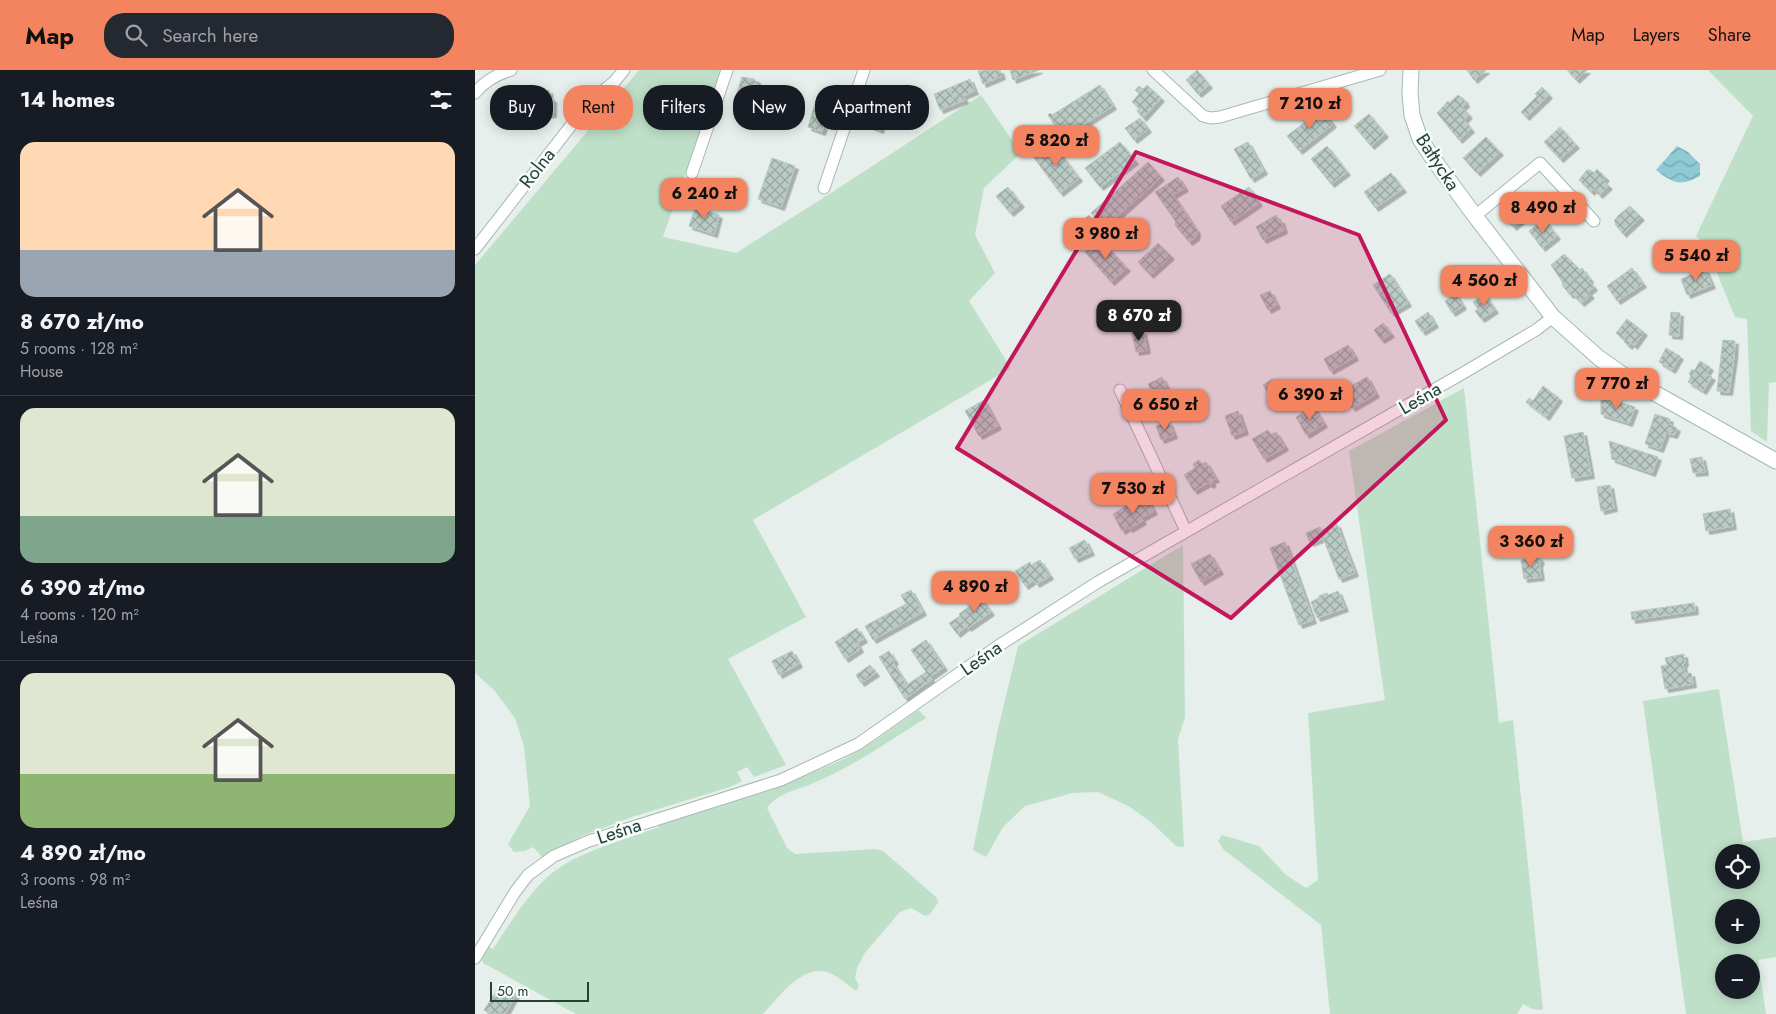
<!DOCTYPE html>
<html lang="en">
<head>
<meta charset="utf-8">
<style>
	:root { --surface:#171b24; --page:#242831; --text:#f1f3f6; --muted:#9ea1a6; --line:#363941; --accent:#f4845f }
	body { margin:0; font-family:Jost,sans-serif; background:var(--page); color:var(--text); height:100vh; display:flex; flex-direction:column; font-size:19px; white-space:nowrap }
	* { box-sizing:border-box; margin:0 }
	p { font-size:16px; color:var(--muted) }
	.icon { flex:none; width:28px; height:28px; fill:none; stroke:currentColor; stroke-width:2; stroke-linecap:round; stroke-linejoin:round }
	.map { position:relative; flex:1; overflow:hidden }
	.panel { display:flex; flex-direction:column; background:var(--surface); width:475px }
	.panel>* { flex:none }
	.hud { position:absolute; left:15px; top:15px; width:475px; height:45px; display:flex; gap:10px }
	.tools { position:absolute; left:1240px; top:774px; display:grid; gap:10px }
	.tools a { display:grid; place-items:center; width:45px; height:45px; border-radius:50%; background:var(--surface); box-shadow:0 2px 12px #0003; font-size:25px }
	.scale { position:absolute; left:15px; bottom:12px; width:99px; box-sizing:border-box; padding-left:5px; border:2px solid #24423a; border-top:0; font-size:14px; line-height:18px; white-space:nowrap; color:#24423a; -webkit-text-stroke:4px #f7fbf9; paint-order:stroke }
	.price { position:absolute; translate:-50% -42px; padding:0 11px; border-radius:10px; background:var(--accent); color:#111; font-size:16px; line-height:32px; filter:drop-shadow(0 1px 2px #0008) }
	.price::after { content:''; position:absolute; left:50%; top:30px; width:15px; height:11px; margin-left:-8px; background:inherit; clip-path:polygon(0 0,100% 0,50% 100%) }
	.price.current { background:#222; color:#fff }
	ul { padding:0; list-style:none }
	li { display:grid; align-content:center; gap:10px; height:265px; padding:0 20px }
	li+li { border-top:1px solid var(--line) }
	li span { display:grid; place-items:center; height:155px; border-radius:15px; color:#555 }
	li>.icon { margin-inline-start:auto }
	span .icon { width:90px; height:90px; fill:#fffc; stroke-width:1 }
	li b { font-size:21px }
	h2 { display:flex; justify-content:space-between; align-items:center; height:60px; padding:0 20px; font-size:21px }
	.tag { padding:0 18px; border-radius:20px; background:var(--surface); box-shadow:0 2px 12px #0003; font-size:18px; line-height:45px }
	.tag.current { background:var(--accent); color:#111 }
	header { display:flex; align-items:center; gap:30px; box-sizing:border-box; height:70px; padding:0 25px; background:var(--accent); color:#111 }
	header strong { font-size:24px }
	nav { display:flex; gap:28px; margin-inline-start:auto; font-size:18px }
	.search { width:350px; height:45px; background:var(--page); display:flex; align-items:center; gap:12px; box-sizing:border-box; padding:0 18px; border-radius:20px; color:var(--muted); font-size:19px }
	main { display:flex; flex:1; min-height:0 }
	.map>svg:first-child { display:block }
	.green { fill:#bfe0c8; fill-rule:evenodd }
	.water { fill:url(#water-waves) }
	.building { fill:url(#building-cross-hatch); stroke:#b8c9c2; filter:url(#shadow) }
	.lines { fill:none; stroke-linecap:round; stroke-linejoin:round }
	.street-casing { stroke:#a8b8b2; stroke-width:13 }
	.secondary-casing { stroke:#a4bbb3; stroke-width:17 }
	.street { stroke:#fff; stroke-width:11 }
	.secondary { stroke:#fff; stroke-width:15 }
	.marked { fill:#c2185b; fill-opacity:0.2; stroke:#c2185b; stroke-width:4; stroke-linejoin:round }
	.labels { text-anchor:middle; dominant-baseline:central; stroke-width:5; stroke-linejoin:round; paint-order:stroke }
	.street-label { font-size:19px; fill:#24423a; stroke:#f7fbf9 }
</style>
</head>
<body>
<header>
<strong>Map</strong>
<div class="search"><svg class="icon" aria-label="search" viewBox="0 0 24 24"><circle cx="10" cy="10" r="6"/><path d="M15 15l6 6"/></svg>Search here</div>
<nav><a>Map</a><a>Layers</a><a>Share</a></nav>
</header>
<main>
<section class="panel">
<h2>14 homes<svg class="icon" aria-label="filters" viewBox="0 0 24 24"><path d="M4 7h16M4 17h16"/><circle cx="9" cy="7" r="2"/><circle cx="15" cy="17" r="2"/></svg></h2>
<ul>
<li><span style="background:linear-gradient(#ffd9b3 70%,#9aa5b1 0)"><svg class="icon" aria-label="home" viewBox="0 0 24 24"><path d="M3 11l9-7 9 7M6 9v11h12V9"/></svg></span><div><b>8 670 zł/mo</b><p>5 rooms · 128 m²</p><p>House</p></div></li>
<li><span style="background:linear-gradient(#dfe7d0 70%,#7fa58c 0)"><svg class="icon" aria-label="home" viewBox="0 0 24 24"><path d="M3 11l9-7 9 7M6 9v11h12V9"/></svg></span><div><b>6 390 zł/mo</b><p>4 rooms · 120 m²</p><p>Leśna</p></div></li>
<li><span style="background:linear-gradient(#dfe7d0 65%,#8fb573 0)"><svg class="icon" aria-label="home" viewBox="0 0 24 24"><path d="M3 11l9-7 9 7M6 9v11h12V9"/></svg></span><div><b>4 890 zł/mo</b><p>3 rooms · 98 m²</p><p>Leśna</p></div></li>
</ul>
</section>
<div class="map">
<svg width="1301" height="944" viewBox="0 0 1301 944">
	<defs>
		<pattern id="water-waves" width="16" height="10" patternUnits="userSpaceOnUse" patternTransform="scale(1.25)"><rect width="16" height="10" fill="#8ec9d4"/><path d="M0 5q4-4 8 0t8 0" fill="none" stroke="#74a5ad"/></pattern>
		<pattern id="building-cross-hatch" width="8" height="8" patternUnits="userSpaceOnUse" patternTransform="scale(1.25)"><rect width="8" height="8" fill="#bbcac4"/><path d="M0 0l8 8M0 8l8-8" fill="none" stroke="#98a6a0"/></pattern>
		<filter id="shadow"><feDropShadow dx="3.5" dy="3.5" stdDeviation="0" flood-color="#0004"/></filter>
	</defs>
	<rect width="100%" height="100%" fill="#e6efeb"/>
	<g class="green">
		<path d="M 164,0 L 246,0 L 188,167 L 261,183 L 356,123 L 506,25 L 546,83 L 509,118 L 500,165 L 520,203 L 494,231 L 536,298 L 278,450 L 331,547 L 253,589 L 311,695 L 279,707 L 272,697 L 262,702 L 267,711 L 255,717 L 157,747 L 107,766 L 67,787 L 58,777 L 50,781 L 39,782 L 33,774 L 55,736 L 49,677 L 40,648 L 19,620 L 0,603 L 0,195 Z"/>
		<path d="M 1233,0 L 1301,0 L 1301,312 L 1294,313 L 1292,372 L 1276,361 L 1272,249 L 1260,247 L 1230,174 L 1221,166 L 1278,46 Z"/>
		<path d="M 989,318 L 1024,653 L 1038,650 L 1068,940 L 1057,939 L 1048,934 L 1042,944 L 855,944 L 846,855 L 748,779 L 743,771 L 747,765 L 784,776 L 811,805 L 831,818 L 843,810 L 833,643 L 910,630 L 874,381 Z"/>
		<path d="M 708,475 L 710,647 L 703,670 L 709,777 L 701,776 L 677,753 L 655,737 L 623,722 L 598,723 L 550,736 L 528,757 L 511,787 L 498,780 L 523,659 L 543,576 Z"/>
		<path d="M 1244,619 L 1268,772 L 1301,767 L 1301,887 L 1283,890 L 1291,944 L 1211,944 L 1168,631 ZM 1249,782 L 1276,782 L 1276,810 L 1249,810 ZM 1249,838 L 1276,838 L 1276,865 L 1249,865 ZM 1249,892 L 1276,892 L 1276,920 L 1249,920 Z"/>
		<path d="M 444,640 L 451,648 C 412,672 374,700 331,716 C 317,721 301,725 292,738 L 312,778 L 320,784 L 400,779 L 408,781 L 462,828 L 463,833 L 455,844 L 450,846 L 436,838 L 425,842 L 389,884 L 382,898 L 380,908 L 384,916 L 381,921 C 373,915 362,905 352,902 C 326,895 304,927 288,944 L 101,944 L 8,893 L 6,887 L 13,876 L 18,879 C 35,854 52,824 76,804 C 102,782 152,769 184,757 L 180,754 C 244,734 310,717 371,688 C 396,675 420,656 444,640 Z"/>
	</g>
	<path class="water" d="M 1202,76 L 1213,82 L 1225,94 L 1225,106 C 1206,117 1197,113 1181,100 Z"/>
	<g class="building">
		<path d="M 525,0 L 527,6 L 508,14 L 503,1 Z"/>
		<path d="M 535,0 L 564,0 L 538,10 Z"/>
		<path d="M 722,0 L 734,15 L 723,24 L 711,10 Z"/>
		<path d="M 992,0 L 1011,0 L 999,10 Z"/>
		<path d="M 1092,0 L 1112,0 L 1101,10 Z"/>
		<path d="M 267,7 L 279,9 L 280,11 L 286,13 L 281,28 L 274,26 L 272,34 L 260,30 Z"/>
		<path d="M 495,9 L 500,21 L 488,26 L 490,30 L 480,34 L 474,18 Z"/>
		<path d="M 625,15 L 638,36 L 589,67 L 587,66 L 573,45 L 575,43 L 577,45 Z"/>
		<path d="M 672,15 L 686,28 L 668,48 L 662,41 L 664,38 L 657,32 L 664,24 L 660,20 L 664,16 L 668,19 Z"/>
		<path d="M 1067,17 L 1074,25 L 1051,47 L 1046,42 L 1062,26 L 1060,24 Z"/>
		<path d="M 62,18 L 63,22 L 74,20 L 75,27 L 78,29 L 78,44 L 60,47 L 54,20 Z"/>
		<path d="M 474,18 L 480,34 L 465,40 L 459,24 Z"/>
		<path d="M 983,25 L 989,29 L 991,34 L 987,37 L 994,45 L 989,50 L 996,59 L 984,70 L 962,43 L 973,31 L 974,33 Z"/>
		<path d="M 341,30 L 356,35 L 347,62 L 333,57 Z"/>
		<path d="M 400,33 L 413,38 L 405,60 L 392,55 Z"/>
		<path d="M 847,39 L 858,54 L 824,81 L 812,66 Z"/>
		<path d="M 894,44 L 910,64 L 896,76 L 879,56 Z"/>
		<path d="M 665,48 L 673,59 L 659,70 L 650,58 Z"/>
		<path d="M 1085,57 L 1101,75 L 1085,89 L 1069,72 Z"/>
		<path d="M 1011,67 L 1025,82 L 1002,103 L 988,88 Z"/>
		<path d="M 576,71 L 604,108 L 585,123 L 557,85 Z"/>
		<path d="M 645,72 L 660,91 L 625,117 L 610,98 Z"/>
		<path d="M 773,72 L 789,101 L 776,109 L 759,79 Z"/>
		<path d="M 852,76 L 872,102 L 856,114 L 836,89 Z"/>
		<path d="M 297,88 L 320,96 L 306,137 L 283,129 Z"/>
		<path d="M 673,92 L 686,107 L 673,119 L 660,104 Z"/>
		<path d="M 1122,99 L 1131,108 L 1128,110 L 1134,116 L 1124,125 L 1119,119 L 1116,122 L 1104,110 L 1112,100 L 1115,100 L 1119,103 Z"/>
		<path d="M 916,103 L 928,119 L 900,138 L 889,122 Z"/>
		<path d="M 660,104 L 673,119 L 629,158 L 616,143 Z"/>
		<path d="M 703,107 L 710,118 L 698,125 L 691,115 Z"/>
		<path d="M 691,115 L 711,144 L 701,152 L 680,122 Z"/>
		<path d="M 533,117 L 546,134 L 535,143 L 521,126 Z"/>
		<path d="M 774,117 L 784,133 L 756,152 L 746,136 Z"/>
		<path d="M 1046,127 L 1058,141 L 1038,157 L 1027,143 Z"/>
		<path d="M 221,136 L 244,145 L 239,164 L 214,156 Z"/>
		<path d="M 1155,136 L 1166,147 L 1148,164 L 1140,154 L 1141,153 L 1139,151 L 1144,145 Z"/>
		<path d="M 711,144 L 722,161 L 721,167 L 714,172 L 700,155 L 701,152 Z"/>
		<path d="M 614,145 L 623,156 L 603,174 L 594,163 Z"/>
		<path d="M 801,145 L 803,149 L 806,150 L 809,160 L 788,170 L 781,157 Z"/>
		<path d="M 1069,149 L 1082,166 L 1067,178 L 1054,161 Z"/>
		<path d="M 625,169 L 652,198 L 636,212 L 610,182 Z"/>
		<path d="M 683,173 L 696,186 L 675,205 L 663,192 Z"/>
		<path d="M 1089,184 L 1105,200 L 1107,198 L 1115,209 L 1114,211 L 1119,217 L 1113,222 L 1116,225 L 1106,233 L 1097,224 L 1095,225 L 1087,215 L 1088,213 L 1076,195 Z"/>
		<path d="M 1157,198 L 1168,214 L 1142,231 L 1132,216 Z"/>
		<path d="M 1230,199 L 1237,215 L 1212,225 L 1206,209 Z"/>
		<path d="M 915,204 L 933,233 L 916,243 L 898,215 Z"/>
		<path d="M 795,221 L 802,235 L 793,240 L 785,225 Z"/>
		<path d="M 981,224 L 988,236 L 977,243 L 970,231 Z"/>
		<path d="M 1010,225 L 1020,240 L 1006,249 L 1000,241 L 1003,239 L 998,232 Z"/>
		<path d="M 953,242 L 960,254 L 947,262 L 940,251 Z"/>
		<path d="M 1196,242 L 1205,243 L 1204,266 L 1194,265 Z"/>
		<path d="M 1152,249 L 1169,262 L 1159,276 L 1156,273 L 1154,276 L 1149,272 L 1150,270 L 1141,263 Z"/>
		<path d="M 908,253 L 916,264 L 906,270 L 899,260 Z"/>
		<path d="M 668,261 L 672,280 L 661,282 L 657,263 Z"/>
		<path d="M 1248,270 L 1260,271 L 1259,287 L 1246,286 Z"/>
		<path d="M 873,275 L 880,287 L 855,301 L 849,289 Z"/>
		<path d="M 1191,278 L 1205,286 L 1197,300 L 1184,292 Z"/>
		<path d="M 1246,286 L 1259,287 L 1254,322 L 1242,321 Z"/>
		<path d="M 1225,291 L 1235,297 L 1231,304 L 1237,307 L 1228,321 L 1213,312 L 1216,306 L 1214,304 L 1217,299 L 1219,301 Z"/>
		<path d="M 687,307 L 696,326 L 682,333 L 673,314 Z"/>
		<path d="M 892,307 L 901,324 L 877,338 L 867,321 Z"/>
		<path d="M 798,309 L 806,320 L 796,327 L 788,315 Z"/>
		<path d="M 1068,316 L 1084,328 L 1071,347 L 1051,332 L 1054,328 L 1058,331 Z"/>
		<path d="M 1126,326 L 1160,337 L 1154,353 L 1126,344 Z"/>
		<path d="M 509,330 L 523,356 L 504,366 L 490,341 Z"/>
		<path d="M 839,337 L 849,354 L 831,365 L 821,347 Z"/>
		<path d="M 763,341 L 770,361 L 757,366 L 750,346 Z"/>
		<path d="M 1180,344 L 1195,349 L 1194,354 L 1202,358 L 1199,365 L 1191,363 L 1185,379 L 1170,374 Z"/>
		<path d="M 694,352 L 699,365 L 686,370 L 681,356 Z"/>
		<path d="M 793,360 L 796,365 L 801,362 L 810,377 L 789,389 L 777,369 Z"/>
		<path d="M 1108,362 L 1116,405 L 1097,408 L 1089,366 Z"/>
		<path d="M 1134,371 L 1183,387 L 1177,403 L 1137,389 Z"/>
		<path d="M 1227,387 L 1230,402 L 1218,403 L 1215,389 Z"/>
		<path d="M 724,390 L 727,394 L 731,392 L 741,409 L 737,410 L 737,414 L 735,415 L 733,413 L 719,421 L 709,405 L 720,398 L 718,394 Z"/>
		<path d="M 1135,415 L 1139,438 L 1126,441 L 1122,417 Z"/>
		<path d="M 673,430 L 679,441 L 666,448 L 668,451 L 654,459 L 653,457 L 647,461 L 638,444 L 657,432 L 660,437 Z"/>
		<path d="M 1255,439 L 1258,456 L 1231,461 L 1228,444 Z"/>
		<path d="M 862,454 L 870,477 L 854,483 L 848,468 L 835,473 L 831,463 L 845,457 L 846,460 Z"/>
		<path d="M 610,470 L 616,482 L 600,489 L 594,478 Z"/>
		<path d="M 810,472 L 838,550 L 824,555 L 795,478 Z"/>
		<path d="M 870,477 L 880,503 L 864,509 L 854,483 Z"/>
		<path d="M 735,484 L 745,501 L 726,512 L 716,494 Z"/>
		<path d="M 1063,486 L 1066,491 L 1064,494 L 1066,507 L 1049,509 L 1046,490 L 1059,489 Z"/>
		<path d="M 565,490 L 575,506 L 561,514 L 559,510 L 550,516 L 540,501 L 555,492 L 556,495 Z"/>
		<path d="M 436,520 L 448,542 L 398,570 L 390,556 L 431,534 L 426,525 Z"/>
		<path d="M 863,521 L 870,538 L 842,548 L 836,532 L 844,528 L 844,526 L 852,523 L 853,525 Z"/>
		<path d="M 506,528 L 516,542 L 493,558 L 484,544 Z"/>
		<path d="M 1219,533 L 1220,541 L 1157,550 L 1156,542 Z"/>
		<path d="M 485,546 L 492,556 L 482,564 L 474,553 Z"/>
		<path d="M 382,558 L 389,569 L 382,573 L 385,579 L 370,589 L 360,572 Z"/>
		<path d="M 451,570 L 469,597 L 455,607 L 457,610 L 450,614 L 445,606 L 451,602 L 436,580 Z"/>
		<path d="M 317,581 L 324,594 L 304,605 L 297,591 Z"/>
		<path d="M 414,581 L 420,591 L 418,593 L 432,615 L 445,606 L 450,614 L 430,629 L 404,587 Z"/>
		<path d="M 1209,584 L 1210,593 L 1208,594 L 1210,604 L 1216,603 L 1218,614 L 1190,619 L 1186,596 L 1192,595 L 1190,588 Z"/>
		<path d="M 395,595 L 401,603 L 386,613 L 381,605 Z"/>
		<path d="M 25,915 L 41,924 L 30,944 L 16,944 L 9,940 Z"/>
	</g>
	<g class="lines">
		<g class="street-casing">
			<g id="street">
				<path d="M 678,0 L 728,46 L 736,48 L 745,47 L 905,0"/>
				<path d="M 0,23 C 9,12 23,4 36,0"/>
				<path d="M 217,103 L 252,0"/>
				<path d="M 349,118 L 389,0"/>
				<path d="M 1000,146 L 1065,93 L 1119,151"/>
				<path d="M 0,179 L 115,31 L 139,12 L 149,0"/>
				<path d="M 645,320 L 711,461"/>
				<path d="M 0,888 L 40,822 L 53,805 L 79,786 L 114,771 L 306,710 L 383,674 L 523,576 L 623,512 L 990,302 L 1061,260 L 1078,247"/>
			</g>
		</g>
		<g class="secondary-casing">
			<path id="secondary" d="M 936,0 L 935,23 L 937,45 L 945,69 L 959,90 L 1000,146 L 1078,247 L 1124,288 L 1151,307 L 1301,391"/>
		</g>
		<use href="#street" class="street"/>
		<use href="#secondary" class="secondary"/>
	</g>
	<path class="marked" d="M 661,82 L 884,165 L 971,350 L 756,548 L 482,378 Z"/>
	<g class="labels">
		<g class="street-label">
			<text transform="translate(963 92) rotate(57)">Bałtycka</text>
			<text transform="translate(62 98) rotate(-52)">Rolna</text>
			<text transform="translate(945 328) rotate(-30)">Leśna</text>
			<text transform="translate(506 588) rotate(-35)">Leśna</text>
			<text transform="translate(144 761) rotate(-18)">Leśna</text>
		</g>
	</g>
</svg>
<div class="tools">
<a><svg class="icon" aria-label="locate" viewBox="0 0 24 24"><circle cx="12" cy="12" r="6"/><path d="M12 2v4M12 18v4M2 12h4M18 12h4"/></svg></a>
<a>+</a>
<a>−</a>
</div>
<div class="scale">50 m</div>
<b class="price" style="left:835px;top:60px">7 210 zł</b>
<b class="price" style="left:581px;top:97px">5 820 zł</b>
<b class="price" style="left:229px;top:150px">6 240 zł</b>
<b class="price" style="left:1068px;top:164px">8 490 zł</b>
<b class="price" style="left:631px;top:190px">3 980 zł</b>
<b class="price" style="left:1221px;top:212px">5 540 zł</b>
<b class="price" style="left:1009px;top:237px">4 560 zł</b>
<b class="price current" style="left:664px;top:272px">8 670 zł</b>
<b class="price" style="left:1142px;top:340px">7 770 zł</b>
<b class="price" style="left:835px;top:351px">6 390 zł</b>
<b class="price" style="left:690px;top:361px">6 650 zł</b>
<b class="price" style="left:658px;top:445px">7 530 zł</b>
<b class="price" style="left:1056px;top:498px">3 360 zł</b>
<b class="price" style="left:500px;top:543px">4 890 zł</b>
<div class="hud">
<a class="tag">Buy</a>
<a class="tag current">Rent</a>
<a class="tag">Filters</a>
<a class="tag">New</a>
<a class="tag">Apartment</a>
</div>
</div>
</main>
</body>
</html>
